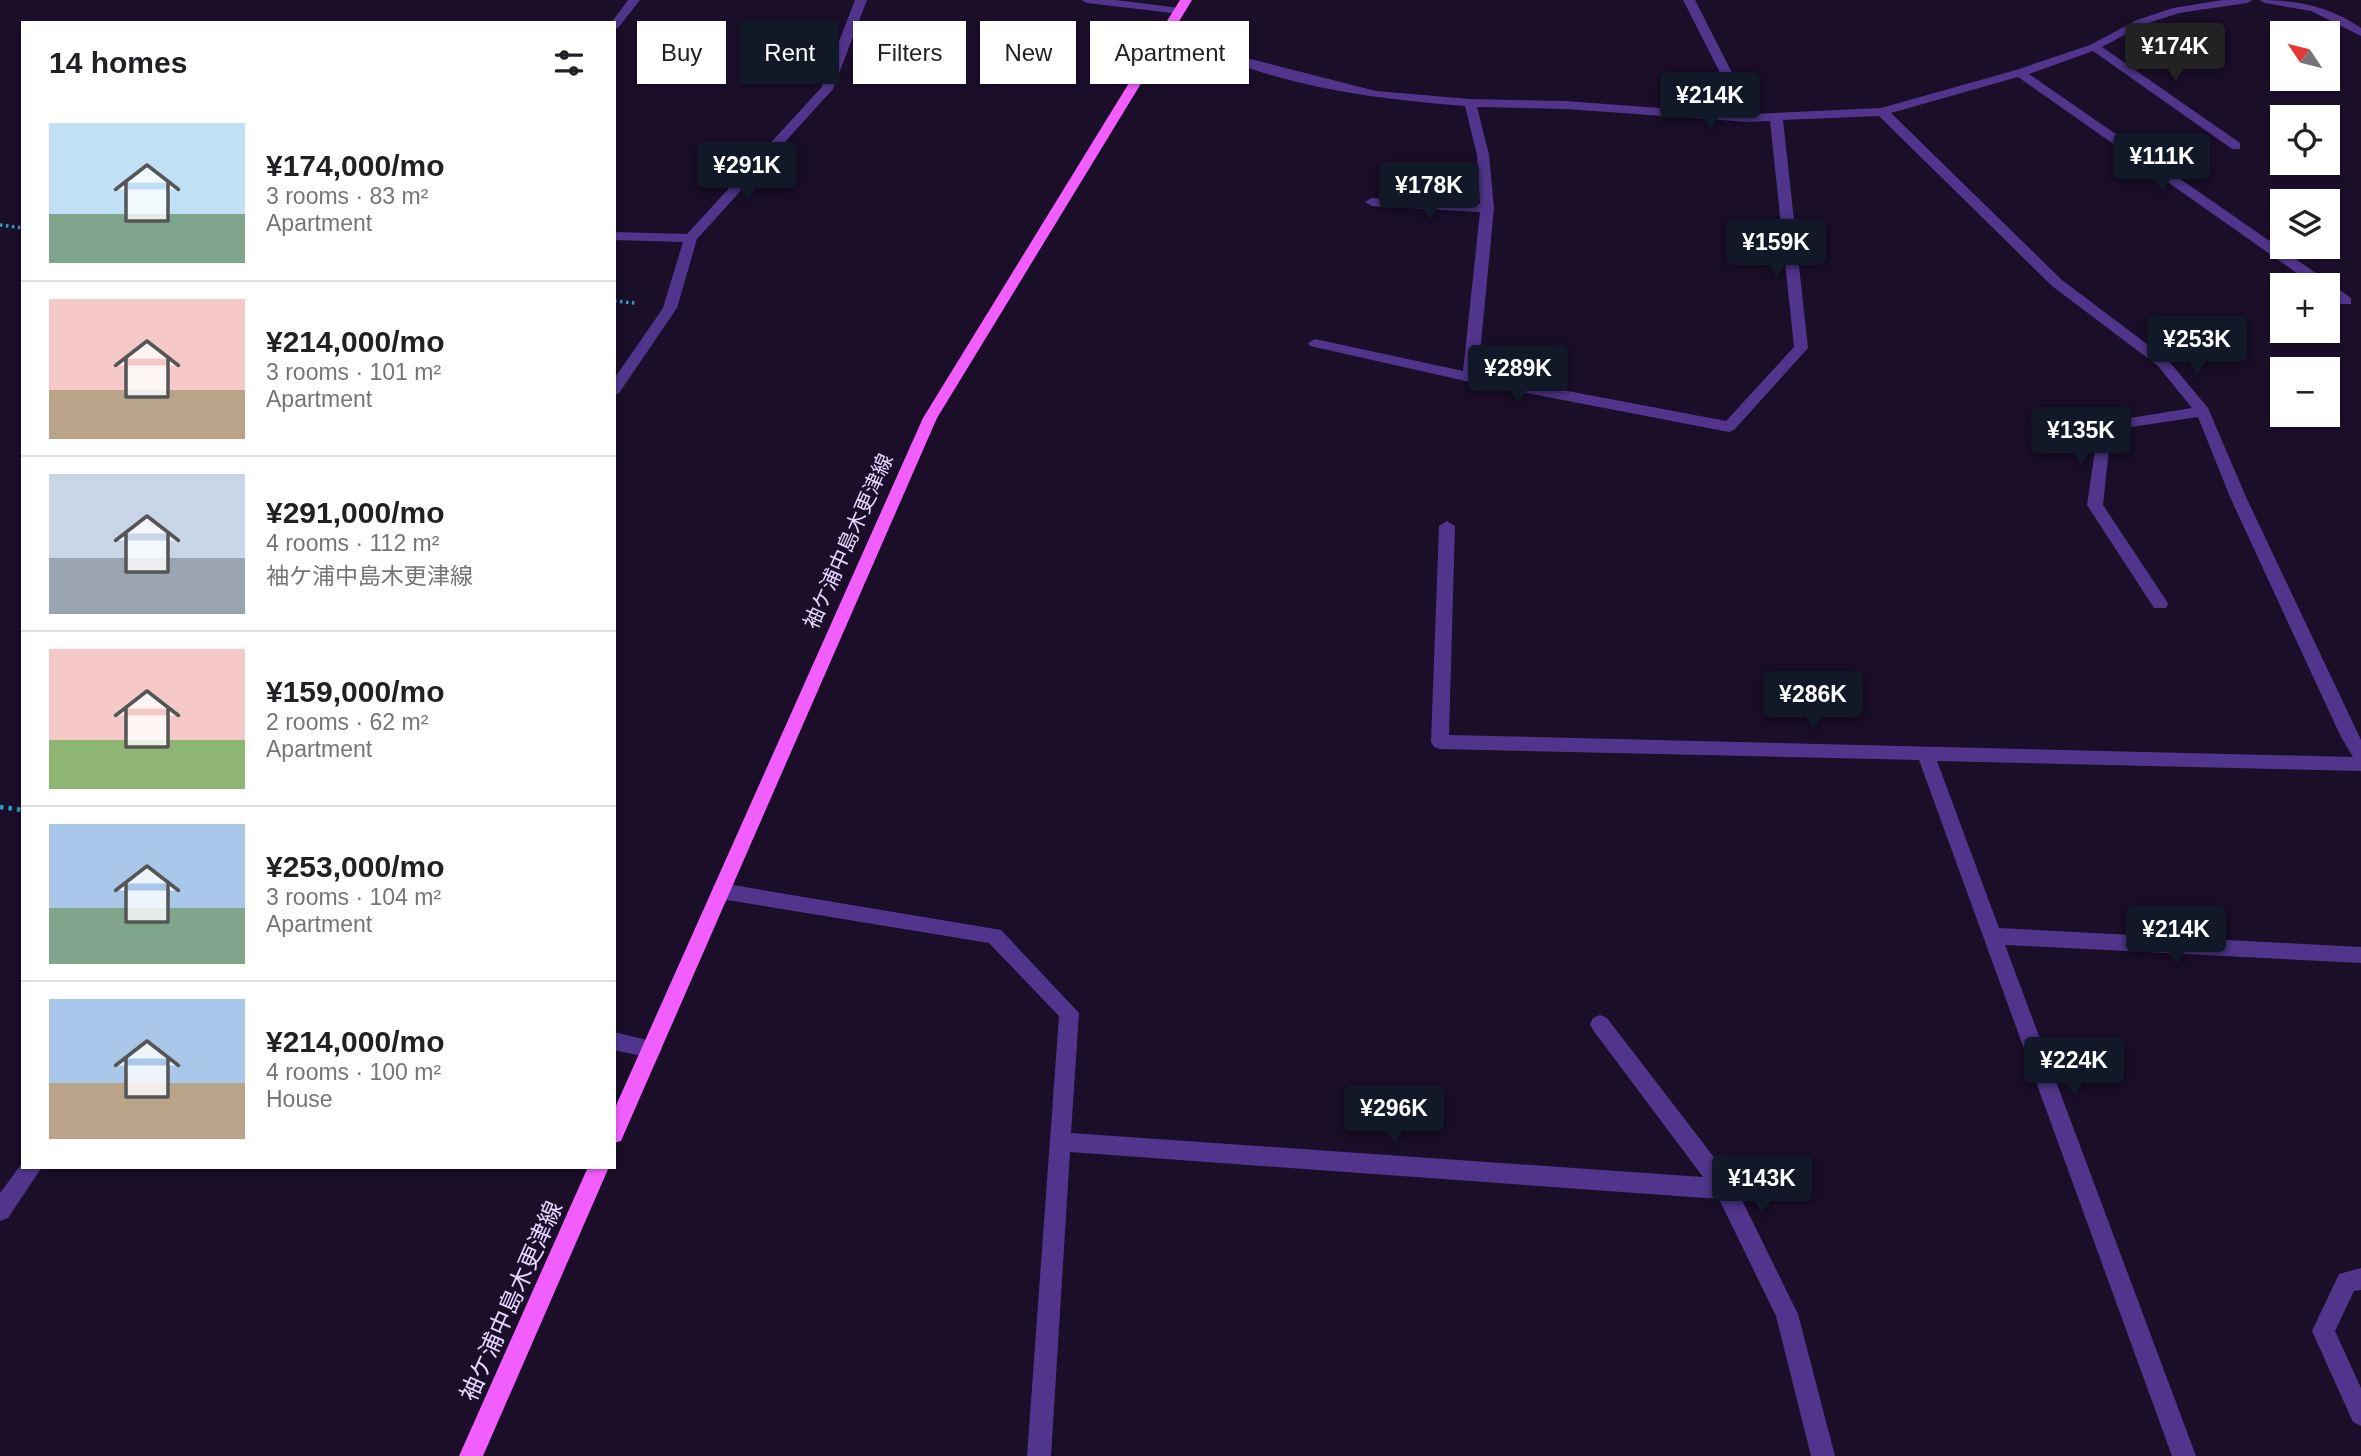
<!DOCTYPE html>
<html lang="en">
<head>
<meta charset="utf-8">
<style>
	:root { --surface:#fff; --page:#f6f6f6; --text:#202124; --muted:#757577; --line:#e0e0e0; --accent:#111827 }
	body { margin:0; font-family:Helvetica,"Noto Sans JP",sans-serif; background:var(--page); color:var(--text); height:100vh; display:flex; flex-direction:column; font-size:26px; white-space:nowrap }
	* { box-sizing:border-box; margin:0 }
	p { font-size:23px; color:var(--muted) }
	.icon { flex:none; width:38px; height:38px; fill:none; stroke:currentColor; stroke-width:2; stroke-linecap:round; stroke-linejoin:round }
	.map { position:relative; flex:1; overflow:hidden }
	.side { position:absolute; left:21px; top:21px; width:595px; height:1148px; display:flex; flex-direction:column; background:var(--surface); border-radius:0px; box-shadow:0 2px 5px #0004 }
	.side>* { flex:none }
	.banner { position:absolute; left:637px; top:21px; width:665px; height:63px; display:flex; gap:14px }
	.needle { width:46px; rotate:305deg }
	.fabs { position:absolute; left:2270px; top:21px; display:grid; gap:14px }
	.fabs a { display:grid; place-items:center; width:70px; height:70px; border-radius:0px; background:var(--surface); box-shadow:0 2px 5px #0004; font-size:35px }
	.price { position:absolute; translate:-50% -60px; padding:0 16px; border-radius:7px; background:var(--accent); color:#fff; font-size:23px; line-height:46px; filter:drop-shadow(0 2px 4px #0008) }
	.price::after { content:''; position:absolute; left:50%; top:42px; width:21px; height:16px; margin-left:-10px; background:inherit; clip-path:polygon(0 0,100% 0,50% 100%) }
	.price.active { background:#222; color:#fff }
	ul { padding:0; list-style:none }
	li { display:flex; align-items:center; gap:21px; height:175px; padding:0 28px }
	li+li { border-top:2px solid var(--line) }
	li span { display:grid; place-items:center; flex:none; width:196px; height:140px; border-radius:0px; color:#555 }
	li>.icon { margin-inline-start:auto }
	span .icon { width:84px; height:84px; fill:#fffc; stroke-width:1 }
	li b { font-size:30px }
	h2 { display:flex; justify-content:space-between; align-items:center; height:84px; padding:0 28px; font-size:30px }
	.tag { padding:0 24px; border-radius:0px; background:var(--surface); box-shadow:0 2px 5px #0004; font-size:24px; line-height:63px }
	.tag.active { background:var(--accent); color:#fff }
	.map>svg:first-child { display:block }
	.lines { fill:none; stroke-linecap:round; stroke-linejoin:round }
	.path-far1 { stroke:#26a0c3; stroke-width:3.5; stroke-dasharray:2.5 3.5; stroke-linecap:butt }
	.path { stroke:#26a0c3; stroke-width:4.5; stroke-dasharray:3.5 5; stroke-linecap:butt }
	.minor { fill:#51358c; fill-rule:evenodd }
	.primary { fill:#f15dff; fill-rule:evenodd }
	.labels { text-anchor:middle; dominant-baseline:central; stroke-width:5; stroke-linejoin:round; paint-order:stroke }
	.street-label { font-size:21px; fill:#e7d6ff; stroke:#1a0e29 }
	.near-street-label { font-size:24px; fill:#e7d6ff; stroke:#1a0e29 }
</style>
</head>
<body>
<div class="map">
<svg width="2361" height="1456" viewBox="0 0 2361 1456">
	<rect width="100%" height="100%" fill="#1a0e29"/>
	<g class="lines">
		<g class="path-far1">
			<path d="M 0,225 L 23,228"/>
			<path d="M 614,301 L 635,303"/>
		</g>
		<path class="path" d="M 0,807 L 23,810"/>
		<g class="minor">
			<path d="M 628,0 L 640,0 L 618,28 L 614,29 L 614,23 L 611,23 Z"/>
			<path d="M 855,0 L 867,0 L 833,89 L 697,239 L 677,308 L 619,393 L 614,395 L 614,379 L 663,308 L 683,242 L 614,240 L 614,232 L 687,234 L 821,88 Z"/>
			<path d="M 1081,0 L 1116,0 L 1180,8 L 1186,11 L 1180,14 L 1087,3 Z"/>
			<path d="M 1683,0 L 1695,0 L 1753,114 L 1881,108 L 2016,70 L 2090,45 L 2137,20 L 2173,8 L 2223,0 L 2253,0 L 2247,3 L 2179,13 L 2145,24 L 2102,47 L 2240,143 L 2240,149 L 2232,149 L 2093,51 L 2029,74 L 2333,285 L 2351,298 L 2351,304 L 2341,304 L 2328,294 L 2328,285 L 2314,285 L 2018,77 L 1891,113 L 2062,280 L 2168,360 L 2208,408 L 2246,497 L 2361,740 L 2361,771 L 1937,761 L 1999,928 L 2361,947 L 2361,963 L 2005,945 L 2196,1456 L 2172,1456 L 1919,760 L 1440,749 L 1434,747 L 1431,742 L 1439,526 L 1447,521 L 1455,526 L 1449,735 L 2353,757 L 2340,735 L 2230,497 L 2198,417 L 2111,430 L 2103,505 L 2166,600 L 2168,604 L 2166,608 L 2154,608 L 2087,505 L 2099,423 L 2192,408 L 2158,366 L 2052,286 L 1879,116 L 1783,120 L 1808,348 L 1734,430 L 1729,432 L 1470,382 L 1310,346 L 1308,343 L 1315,339 L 1463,371 L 1480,212 L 1372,206 L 1365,202 L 1372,198 L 1480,204 L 1477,155 L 1465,106 C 1374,99 1280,87 1197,47 C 1186,42 1173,38 1164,30 L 1174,28 L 1231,54 L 1376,91 L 1470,99 L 1565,101 L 1741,114 ZM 1477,107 L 1565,109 L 1749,122 L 1770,121 L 1794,347 L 1726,421 L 1478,374 L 1494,208 L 1489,155 Z"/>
			<path d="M 2259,0 C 2297,0 2329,6 2361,28 L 2361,36 L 2311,11 L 2265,3 Z"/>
			<path d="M 721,883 L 1001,930 L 1079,1013 L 1071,1133 L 1703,1177 L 1593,1030 L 1590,1024 L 1593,1018 L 1600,1015 L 1607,1018 L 1733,1182 L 1798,1314 L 1835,1456 L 1811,1456 L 1776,1316 L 1719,1199 L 1070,1152 L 1051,1456 L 1027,1456 L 1059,1016 L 989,943 L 721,899 L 714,897 L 712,891 L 714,885 Z"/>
			<path d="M 614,1032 L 659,1043 L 662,1049 L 659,1055 L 652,1058 L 614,1050 Z"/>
			<path d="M 23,1162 L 23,1167 L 42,1167 L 8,1218 L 0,1221 L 0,1193 Z"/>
			<path d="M 2361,1268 L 2361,1290 L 2354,1291 L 2335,1331 L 2361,1388 L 2361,1426 L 2353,1422 L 2312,1331 L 2339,1274 Z"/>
		</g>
		<g class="primary">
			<path d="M 1180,0 L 1192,0 L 937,418 L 624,1134 L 621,1141 L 614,1143 L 614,1110 L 923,418 Z"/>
			<path d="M 588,1167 L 609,1167 L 483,1456 L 459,1456 Z"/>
		</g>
	</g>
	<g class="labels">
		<g class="street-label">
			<text transform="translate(848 541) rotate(-66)">袖ケ浦中島木更津線</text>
		</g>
		<g class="near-street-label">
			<text transform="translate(511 1301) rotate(-66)">袖ケ浦中島木更津線</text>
		</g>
	</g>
</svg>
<div class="fabs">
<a><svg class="needle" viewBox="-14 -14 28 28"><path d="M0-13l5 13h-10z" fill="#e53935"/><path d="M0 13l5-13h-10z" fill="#757577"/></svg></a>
<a><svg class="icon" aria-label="locate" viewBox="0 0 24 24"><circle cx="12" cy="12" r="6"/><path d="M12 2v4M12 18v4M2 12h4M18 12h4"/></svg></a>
<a><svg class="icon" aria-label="layers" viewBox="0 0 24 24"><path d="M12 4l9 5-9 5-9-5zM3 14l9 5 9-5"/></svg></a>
<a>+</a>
<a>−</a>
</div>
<b class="price active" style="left:2175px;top:83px">¥174K</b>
<b class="price" style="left:1710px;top:132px">¥214K</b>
<b class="price" style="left:2162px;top:193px">¥111K</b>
<b class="price" style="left:747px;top:202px">¥291K</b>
<b class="price" style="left:1429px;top:222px">¥178K</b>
<b class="price" style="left:1776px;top:279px">¥159K</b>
<b class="price" style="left:2197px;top:376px">¥253K</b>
<b class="price" style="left:1518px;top:405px">¥289K</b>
<b class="price" style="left:2081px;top:467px">¥135K</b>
<b class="price" style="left:1813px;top:731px">¥286K</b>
<b class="price" style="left:2176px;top:966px">¥214K</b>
<b class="price" style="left:2074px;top:1097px">¥224K</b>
<b class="price" style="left:1394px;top:1145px">¥296K</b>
<b class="price" style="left:1762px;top:1215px">¥143K</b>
<div class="banner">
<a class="tag">Buy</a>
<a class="tag active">Rent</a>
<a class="tag">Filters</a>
<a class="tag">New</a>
<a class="tag">Apartment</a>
</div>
<section class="side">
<h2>14 homes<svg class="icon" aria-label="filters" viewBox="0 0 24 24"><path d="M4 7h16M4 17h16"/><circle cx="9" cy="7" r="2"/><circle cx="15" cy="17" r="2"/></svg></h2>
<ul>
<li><span style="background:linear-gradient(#bfe0f5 65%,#7fa58c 0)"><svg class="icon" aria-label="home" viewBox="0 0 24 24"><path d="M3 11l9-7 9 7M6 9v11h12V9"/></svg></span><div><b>¥174,000/mo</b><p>3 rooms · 83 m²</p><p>Apartment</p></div></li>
<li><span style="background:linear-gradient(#f6c9c9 65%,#b9a48a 0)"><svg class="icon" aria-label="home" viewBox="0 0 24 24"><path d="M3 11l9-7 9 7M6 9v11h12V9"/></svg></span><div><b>¥214,000/mo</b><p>3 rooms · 101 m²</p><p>Apartment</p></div></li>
<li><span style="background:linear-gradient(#c9d6e8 60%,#9aa5b1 0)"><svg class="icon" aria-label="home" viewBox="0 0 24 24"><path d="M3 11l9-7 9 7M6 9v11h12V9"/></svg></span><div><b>¥291,000/mo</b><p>4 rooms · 112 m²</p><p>袖ケ浦中島木更津線</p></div></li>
<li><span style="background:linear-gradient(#f6c9c9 65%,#8fb573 0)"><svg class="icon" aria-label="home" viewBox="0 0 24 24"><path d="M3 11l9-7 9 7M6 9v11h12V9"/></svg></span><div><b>¥159,000/mo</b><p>2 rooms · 62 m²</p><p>Apartment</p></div></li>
<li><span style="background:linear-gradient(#a9c7e8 60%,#7fa58c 0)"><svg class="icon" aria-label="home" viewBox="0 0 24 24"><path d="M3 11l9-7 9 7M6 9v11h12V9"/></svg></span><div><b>¥253,000/mo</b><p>3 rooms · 104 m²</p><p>Apartment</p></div></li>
<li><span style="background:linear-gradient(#a9c7e8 60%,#b9a48a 0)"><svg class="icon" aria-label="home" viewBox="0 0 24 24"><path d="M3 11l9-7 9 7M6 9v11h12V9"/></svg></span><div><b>¥214,000/mo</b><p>4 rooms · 100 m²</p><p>House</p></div></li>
</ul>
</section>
</div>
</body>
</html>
